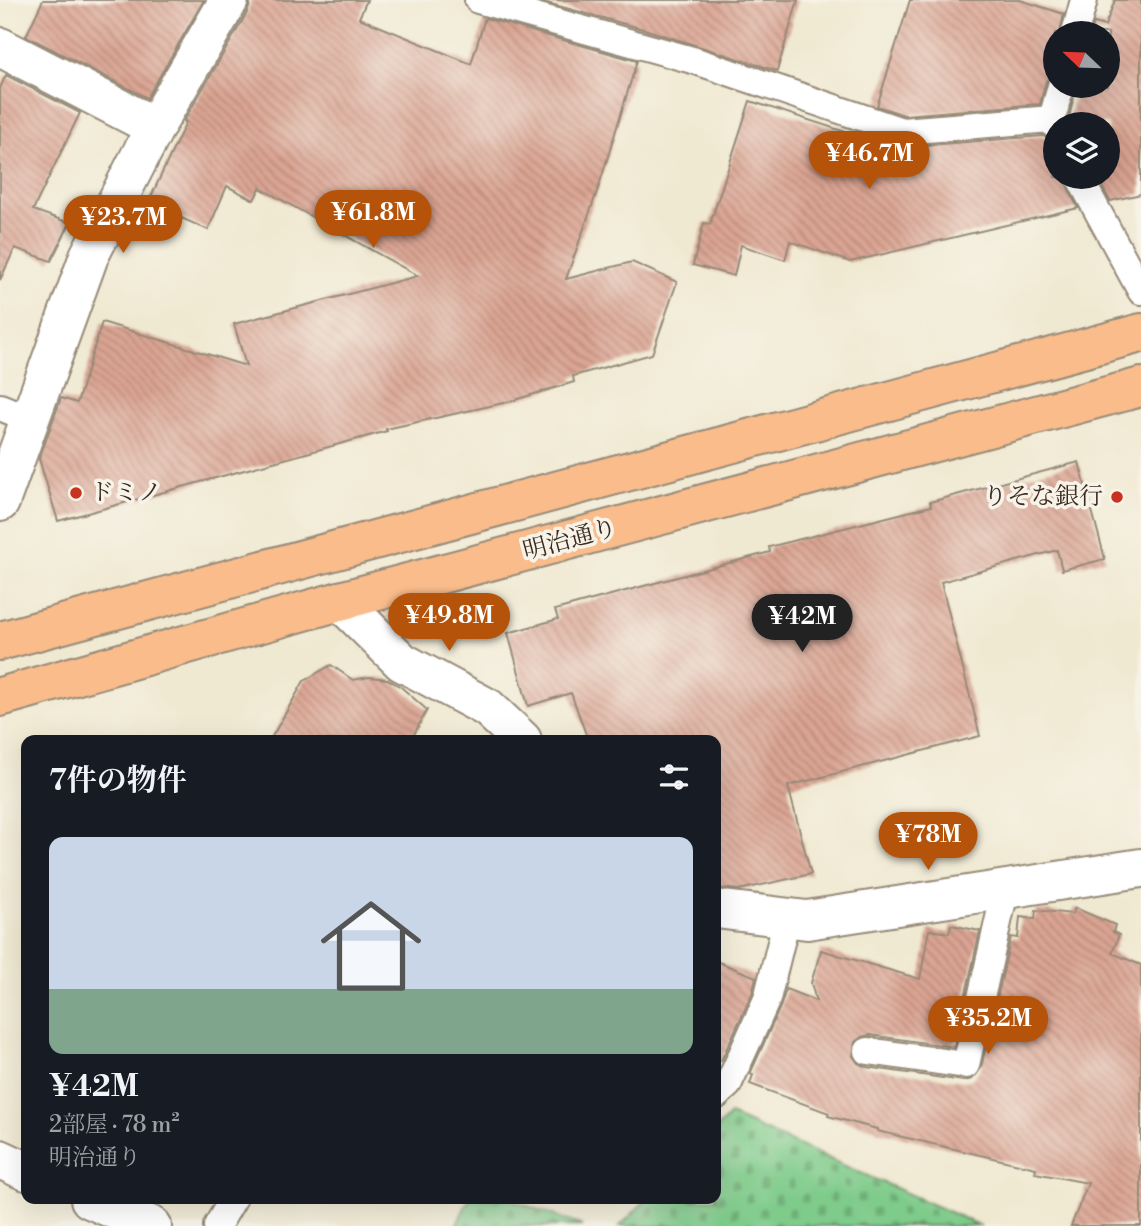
<!DOCTYPE html>
<html lang="ja">
<head>
<meta charset="utf-8">
<style>
	:root { --surface:#171b24; --page:#20242c; --text:#f1f3f6; --muted:#9ea1a6; --line:#363941; --accent:#b45309 }
	body { margin:0; font-family:"Libre Bodoni","Noto Serif JP",serif; background:var(--page); color:var(--text); height:100vh; display:flex; flex-direction:column; font-size:26px; white-space:nowrap }
	* { box-sizing:border-box; margin:0 }
	p { font-size:23px; color:var(--muted) }
	.icon { flex:none; width:38px; height:38px; fill:none; stroke:currentColor; stroke-width:2; stroke-linecap:round; stroke-linejoin:round }
	.map { position:relative; flex:1; overflow:hidden }
	.side { position:absolute; left:21px; top:735px; width:700px; height:469px; display:flex; flex-direction:column; background:var(--surface); border-radius:14px; box-shadow:0 7px 28px #0002 }
	.side>* { flex:none }
	.needle { width:46px; rotate:293deg }
	.controls { position:absolute; left:1043px; top:21px; display:grid; gap:14px }
	.controls a { display:grid; place-items:center; width:77px; height:77px; border-radius:50%; background:var(--surface); box-shadow:0 7px 28px #0002; font-size:35px }
	.price { position:absolute; translate:-50% -60px; padding:0 16px; border-radius:24px; background:var(--accent); color:#fff; font-size:23px; line-height:46px; filter:drop-shadow(0 2px 4px #0008) }
	.price::after { content:''; position:absolute; left:50%; top:42px; width:21px; height:16px; margin-left:-10px; background:inherit; clip-path:polygon(0 0,100% 0,50% 100%) }
	.price.current { background:#222; color:#fff }
	ul { padding:0; list-style:none }
	li { display:grid; align-content:center; gap:14px; height:371px; padding:0 28px }
	li+li { border-top:2px solid var(--line) }
	li span { display:grid; place-items:center; height:217px; border-radius:14px; color:#555 }
	li>.icon { margin-inline-start:auto }
	span .icon { width:126px; height:126px; fill:#fffc; stroke-width:1 }
	li b { font-size:30px }
	h2 { display:flex; justify-content:space-between; align-items:center; height:84px; padding:0 28px; font-size:30px }
	.map>svg:first-child { display:block }
	.cemetery { fill:url(#cemetery-stones); stroke:#5c7a54; stroke-width:2 }
	.building { fill:url(#building-back-hatch) }
	.lines { fill:none; stroke-linecap:round; stroke-linejoin:round }
	.service-casing { stroke:#968a78; stroke-width:30 }
	.minor-casing { stroke:#968a78; stroke-width:42 }
	.primary-casing { stroke:#968a78; stroke-width:42 }
	.service { stroke:#fff; stroke-width:26 }
	.minor { stroke:#fff; stroke-width:38 }
	.primary { stroke:#fabc8b; stroke-width:38 }
	.poi-dot { fill:#c8321e; stroke:#f7f3e8; stroke-width:2.5 }
	.labels { text-anchor:middle; dominant-baseline:central; stroke-width:7; stroke-linejoin:round; paint-order:stroke }
	.poi-label { font-size:24px; fill:#3b2a1e; stroke:#f7f3e8; text-anchor:start }
	.street-label { font-size:24px; fill:#3b2a1e; stroke:#f7f3e8 }
</style>
</head>
<body>
<div class="map">
<svg width="1141" height="1226" viewBox="0 0 1141 1226">
	<defs>
		<pattern id="cemetery-stones" width="16" height="16" patternUnits="userSpaceOnUse" patternTransform="scale(1.75)"><rect width="16" height="16" fill="#7ecb8a"/><path d="M2 7V4a2 2 0 0 1 4 0v3zM10 15v-3a2 2 0 0 1 4 0v3z" fill="#6eae77"/></pattern>
		<pattern id="building-back-hatch" width="6" height="6" patternUnits="userSpaceOnUse" patternTransform="scale(1.75)"><rect width="6" height="6" fill="#dba493"/><path d="M-1 5l2 2M0 0l6 6M5-1l2 2" fill="none" stroke="#b38677"/></pattern>
	</defs>
	<rect width="100%" height="100%" fill="#f7f3e8"/>
	<filter id="ink" filterUnits="userSpaceOnUse"><feTurbulence type="fractalNoise" baseFrequency=".0143" numOctaves="2"/><feDisplacementMap in="SourceGraphic" scale="14" xChannelSelector="R" yChannelSelector="G"/><feConvolveMatrix kernelMatrix="1 2 1 2 8 2 1 2 1" color-interpolation-filters="sRGB"/></filter>
	<filter id="wash" filterUnits="userSpaceOnUse"><feTurbulence type="fractalNoise" baseFrequency=".00686" numOctaves="4" result="noise"/><feDisplacementMap in="SourceGraphic" scale="28" xChannelSelector="R" yChannelSelector="G"/><feGaussianBlur stdDeviation="1.57" result="paint"/><feColorMatrix in="noise" values="0 0 0 0 0 0 0 0 0 0 0 0 0 0 0 0 0 1.4 0 .05"/><feComposite in="paint" operator="in"/></filter>
	<g filter="url(#wash)">
		<rect width="100%" height="100%" fill="#f0e9d2"/>
		<g class="cemetery">
			<path d="M 730,1115 L 981,1226 L 620,1226 L 647,1199 L 716,1199 L 716,1129 Z"/>
			<path d="M 469,1199 L 509,1199 L 583,1226 L 456,1226 Z"/>
		</g>
		<g id="blocks">
			<g class="building">
				<path d="M 43,0 L 204,0 L 147,98 L 26,36 Z"/>
				<path d="M 251,0 L 367,0 L 359,18 L 471,64 L 485,18 L 637,61 L 599,186 L 566,279 L 632,262 L 677,282 L 652,354 L 573,376 L 574,382 L 508,402 L 386,429 L 387,431 L 58,521 L 39,459 L 61,398 L 77,403 L 102,322 L 246,366 L 234,324 L 418,276 L 260,188 L 254,200 L 227,186 L 208,230 L 148,203 L 186,122 L 184,121 L 248,11 Z"/>
				<path d="M 536,0 L 798,0 L 777,71 L 647,30 Z"/>
				<path d="M 910,0 L 1020,0 L 1064,14 L 1060,33 L 1055,33 L 1055,72 L 1046,81 L 1040,104 L 904,115 L 877,106 Z"/>
				<path d="M 1115,0 L 1141,0 L 1141,194 L 1110,201 L 1097,177 L 1108,177 L 1108,124 L 1070,124 L 1069,118 L 1076,86 L 1108,86 L 1108,33 L 1091,33 L 1094,23 L 1105,26 Z"/>
				<path d="M 6,75 L 80,113 L 33,210 L 70,223 L 51,261 L 15,248 L 0,280 L 0,88 Z"/>
				<path d="M 750,101 L 867,139 L 868,136 L 903,147 L 1043,136 L 1055,141 L 1055,177 L 1063,177 L 1078,208 L 850,262 L 790,241 L 785,260 L 741,245 L 734,276 L 693,265 L 704,223 L 710,224 Z"/>
				<path d="M 1079,462 L 1105,559 L 1062,570 L 1057,550 L 941,582 L 980,736 L 788,786 L 811,874 L 739,890 L 716,888 L 716,740 L 588,740 L 571,693 L 528,706 L 508,633 L 558,619 L 555,610 L 770,552 L 769,547 L 931,506 L 930,502 Z"/>
				<path d="M 331,665 L 353,680 L 369,677 L 387,679 L 401,687 L 427,710 L 411,740 L 270,740 L 304,681 Z"/>
				<path d="M 1075,908 L 1115,925 L 1113,932 L 1119,935 L 1112,953 L 1141,965 L 1141,1226 L 1071,1226 L 1088,1183 L 1035,1173 L 1036,1168 L 877,1131 L 877,1129 L 828,1116 L 829,1113 L 750,1084 L 753,1075 L 750,1074 L 781,1005 L 786,989 L 816,1001 L 811,983 L 821,950 L 920,979 L 929,930 L 949,933 L 951,925 L 980,931 L 954,1047 L 870,1035 L 862,1037 L 855,1042 L 853,1056 L 858,1063 L 866,1067 L 964,1081 L 972,1079 L 981,1068 L 1011,937 L 1018,938 L 1020,917 L 1035,919 L 1036,910 L 1072,914 Z"/>
				<path d="M 716,961 L 756,977 L 752,994 L 721,1061 L 716,1059 Z"/>
			</g>
		</g>
	</g>
	<g filter="url(#ink)">
		<use href="#blocks" fill-opacity="0" stroke="#968a78" stroke-width="2"/>
		<g class="lines">
			<g class="service-casing">
				<g id="service">
					<path d="M 478,0 L 696,61 L 902,131 L 1052,119"/>
					<path d="M 1075,33 L 1084,0"/>
					<path d="M 1055,126 L 1052,119 L 1061,86"/>
					<path d="M 1079,177 L 1141,291"/>
					<path d="M 0,407 L 30,419"/>
					<path d="M 868,1051 L 966,1065 L 1005,891"/>
					<path d="M 716,1096 L 728,1085 L 767,999 L 787,918"/>
					<path d="M 217,1226 L 233,1199"/>
				</g>
			</g>
			<g class="minor-casing">
				<g id="minor">
					<path d="M 0,47 L 155,127"/>
					<path d="M 0,502 L 89,256 L 155,127 L 229,0"/>
					<path d="M 340,601 L 402,662 L 488,708 L 522,740"/>
					<path d="M 716,909 L 807,920 L 1141,868"/>
					<path d="M 0,1159 L 26,1171"/>
					<path d="M 90,1199 L 152,1226"/>
				</g>
			</g>
			<g class="primary-casing">
				<g id="primary">
					<path d="M 0,641 L 1141,333"/>
					<path d="M 0,697 L 340,601 L 1141,387"/>
				</g>
			</g>
			<use href="#service" class="service"/>
			<use href="#minor" class="minor"/>
			<use href="#primary" class="primary"/>
		</g>
	</g>
	<g class="poi-dot">
		<circle cx="76" cy="493" r="7"/>
		<circle cx="1117" cy="497" r="7"/>
	</g>
	<g class="labels">
		<g class="poi-label">
			<text x="90" y="493">ドミノ</text>
			<text x="1103" y="497" text-anchor="end">りそな銀行</text>
		</g>
		<g class="street-label">
			<text transform="translate(570 540) rotate(-15)">明治通り</text>
		</g>
	</g>
</svg>
<div class="controls">
<a><svg class="needle" viewBox="-14 -14 28 28"><path d="M0-13l5 13h-10z" fill="#e53935"/><path d="M0 13l5-13h-10z" fill="#9ea1a6"/></svg></a>
<a><svg class="icon" aria-label="layers" viewBox="0 0 24 24"><path d="M12 4l9 5-9 5-9-5zM3 14l9 5 9-5"/></svg></a>
</div>
<b class="price" style="left:869px;top:191px">¥46.7M</b>
<b class="price" style="left:373px;top:250px">¥61.8M</b>
<b class="price" style="left:123px;top:255px">¥23.7M</b>
<b class="price" style="left:449px;top:653px">¥49.8M</b>
<b class="price current" style="left:802px;top:654px">¥42M</b>
<b class="price" style="left:928px;top:872px">¥78M</b>
<b class="price" style="left:988px;top:1056px">¥35.2M</b>
<section class="side">
<h2>7件の物件<svg class="icon" aria-label="filters" viewBox="0 0 24 24"><path d="M4 7h16M4 17h16"/><circle cx="9" cy="7" r="2"/><circle cx="15" cy="17" r="2"/></svg></h2>
<ul>
<li><span style="background:linear-gradient(#c9d6e8 70%,#7fa58c 0)"><svg class="icon" aria-label="home" viewBox="0 0 24 24"><path d="M3 11l9-7 9 7M6 9v11h12V9"/></svg></span><div><b>¥42M</b><p>2部屋 · 78 m²</p><p>明治通り</p></div></li>
</ul>
</section>
</div>
</body>
</html>
